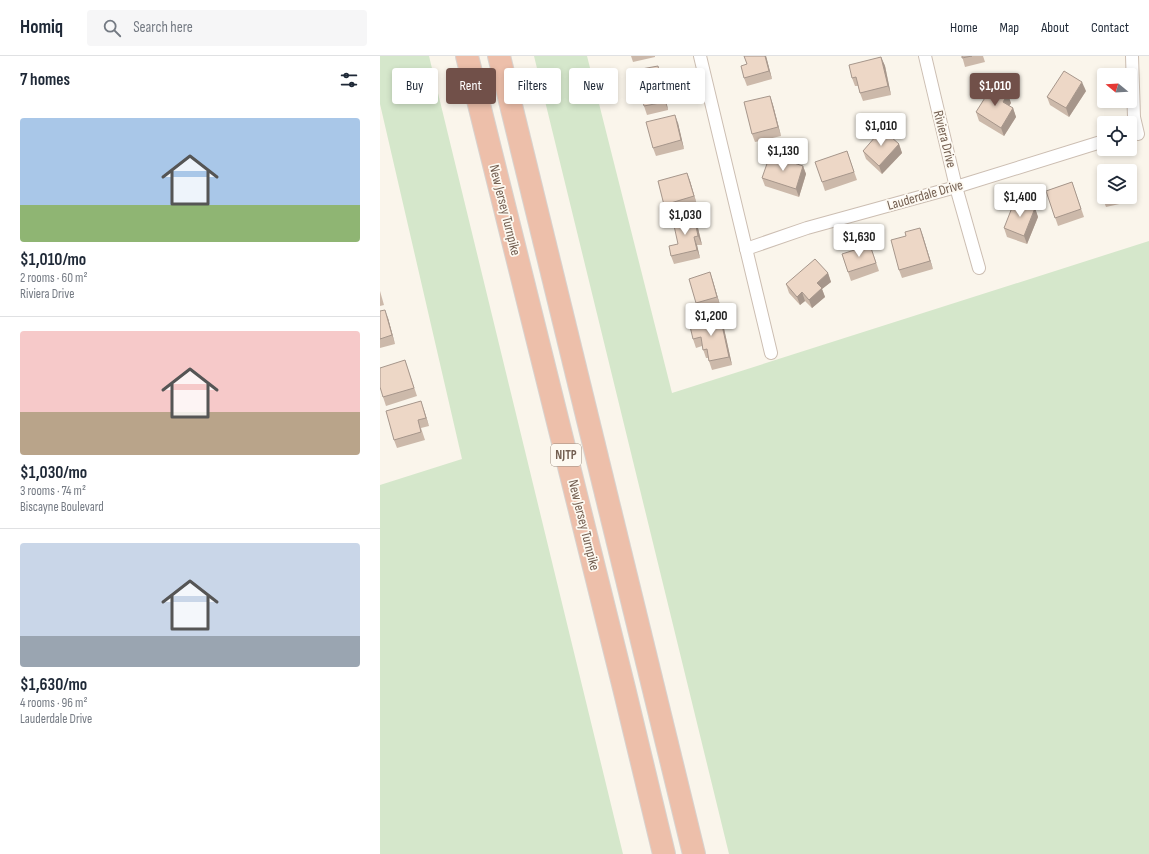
<!DOCTYPE html>
<html lang="en">
<head>
<meta charset="utf-8">
<style>
	:root { --surface:#fff; --page:#f6f6f7; --text:#1f2937; --muted:#747a83; --line:#e0e1e3; --accent:#715049 }
	body { margin:0; font-family:"Sofia Sans Condensed",sans-serif; background:var(--page); color:var(--text); height:100vh; display:flex; flex-direction:column; font-size:15px; white-space:nowrap }
	* { box-sizing:border-box; margin:0 }
	p { font-size:13px; color:var(--muted) }
	.icon { flex:none; width:22px; height:22px; fill:none; stroke:currentColor; stroke-width:2; stroke-linecap:round; stroke-linejoin:round }
	.map { position:relative; flex:1; overflow:hidden }
	.sheet { display:flex; flex-direction:column; background:var(--surface); width:380px }
	.sheet>* { flex:none }
	.guide { position:absolute; left:12px; top:12px; width:380px; height:36px; display:flex; gap:8px }
	.needle { width:26px; rotate:288deg }
	.fabs { position:absolute; left:717px; top:12px; display:grid; gap:8px }
	.fabs a { display:grid; place-items:center; width:40px; height:40px; border-radius:4px; background:var(--surface); box-shadow:0 2px 6px #0003; font-size:20px }
	.price { position:absolute; translate:-50% -34px; padding:0 9px; border-radius:4px; background:#fff; color:#222; font-size:13px; line-height:26px; filter:drop-shadow(0 1px 2px #0008) }
	.price::after { content:''; position:absolute; left:50%; top:24px; width:12px; height:9px; margin-left:-6px; background:inherit; clip-path:polygon(0 0,100% 0,50% 100%) }
	.price.selected { background:var(--accent); color:#fff }
	ul { padding:0; list-style:none }
	li { display:grid; align-content:center; gap:8px; height:212px; padding:0 20px }
	li+li { border-top:1px solid var(--line) }
	li span { display:grid; place-items:center; height:124px; border-radius:4px; color:#555 }
	li>.icon { margin-inline-start:auto }
	span .icon { width:72px; height:72px; fill:#fffc; stroke-width:1 }
	li b { font-size:17px }
	h2 { display:flex; justify-content:space-between; align-items:center; height:48px; padding:0 20px; font-size:17px }
	.pill { padding:0 14px; border-radius:4px; background:var(--surface); box-shadow:0 2px 6px #0003; font-size:14px; line-height:36px }
	.pill.selected { background:var(--accent); color:#fff }
	header { display:flex; align-items:center; gap:24px; box-sizing:border-box; height:56px; padding:0 20px; background:var(--surface); border-bottom:1px solid var(--line) }
	header strong { font-size:19px }
	nav { display:flex; gap:22px; margin-inline-start:auto; font-size:14px }
	.search { width:280px; height:36px; background:var(--page); display:flex; align-items:center; gap:10px; box-sizing:border-box; padding:0 14px; border-radius:4px; color:var(--muted); font-size:15px }
	main { display:flex; flex:1; min-height:0 }
	.map>svg:first-child { display:block }
	.green { fill:#d5e7cb }
	.lines { fill:none; stroke-linecap:round; stroke-linejoin:round }
	.street-casing { stroke:#ccbeb2; stroke-width:14 }
	.highway-casing { stroke:#d8d2ce; stroke-width:24 }
	.street { stroke:#fff; stroke-width:12 }
	.highway { stroke:#edbfaa; stroke-width:22 }
	.wall { fill:#ccb9aa }
	.shaded-wall { fill:#a6968b }
	.building { fill:#edd7c6; stroke:#a6968b }
	.labels { text-anchor:middle; dominant-baseline:central; stroke-width:3.5; stroke-linejoin:round; paint-order:stroke }
	.shield { fill:#fdf9f1; stroke:#9c8d81; stroke-width:1 }
	.shield-label { font-size:13px; font-weight:bold; fill:#735f51 }
	.street-label { font-size:14px; fill:#735f51; stroke:#fdf9f1 }
</style>
</head>
<body>
<header>
<strong>Homiq</strong>
<div class="search"><svg class="icon" aria-label="search" viewBox="0 0 24 24"><circle cx="10" cy="10" r="6"/><path d="M15 15l6 6"/></svg>Search here</div>
<nav><a>Home</a><a>Map</a><a>About</a><a>Contact</a></nav>
</header>
<main>
<section class="sheet">
<h2>7 homes<svg class="icon" aria-label="filters" viewBox="0 0 24 24"><path d="M4 7h16M4 17h16"/><circle cx="9" cy="7" r="2"/><circle cx="15" cy="17" r="2"/></svg></h2>
<ul>
<li><span style="background:linear-gradient(#a9c7e8 70%,#8fb573 0)"><svg class="icon" aria-label="home" viewBox="0 0 24 24"><path d="M3 11l9-7 9 7M6 9v11h12V9"/></svg></span><div><b>$1,010/mo</b><p>2 rooms · 60 m²</p><p>Riviera Drive</p></div></li>
<li><span style="background:linear-gradient(#f6c9c9 65%,#b9a48a 0)"><svg class="icon" aria-label="home" viewBox="0 0 24 24"><path d="M3 11l9-7 9 7M6 9v11h12V9"/></svg></span><div><b>$1,030/mo</b><p>3 rooms · 74 m²</p><p>Biscayne Boulevard</p></div></li>
<li><span style="background:linear-gradient(#c9d6e8 75%,#9aa5b1 0)"><svg class="icon" aria-label="home" viewBox="0 0 24 24"><path d="M3 11l9-7 9 7M6 9v11h12V9"/></svg></span><div><b>$1,630/mo</b><p>4 rooms · 96 m²</p><p>Lauderdale Drive</p></div></li>
</ul>
</section>
<div class="map">
<svg width="769" height="798" viewBox="0 0 769 798">
	<rect width="100%" height="100%" fill="#faf5eb"/>
	<g class="green">
		<path d="M 0,0 L 49,0 L 243,798 L 0,798 L 0,429 L 82,403 L 0,48 Z"/>
		<path d="M 154,0 L 207,0 L 292,337 L 769,185 L 769,798 L 349,798 Z"/>
	</g>
	<g class="lines">
		<g class="street-casing">
			<g id="street">
				<path d="M 320,0 L 391,297"/>
				<path d="M 545,0 L 576,131 L 599,212"/>
				<path d="M 752,0 L 754,61 L 758,78"/>
				<path d="M 366,193 L 427,172 L 576,131 L 724,85"/>
			</g>
		</g>
		<g class="highway-casing">
			<g id="highway">
				<path d="M 87,0 L 244,632 L 284,798"/>
				<path d="M 119,0 L 314,798"/>
			</g>
		</g>
		<use href="#street" class="street"/>
		<use href="#highway" class="highway"/>
	</g>
	<g class="wall">
		<path d="M 251,0 L 275,0 L 275,1 L 253,6 Z"/>
		<path d="M 364,0 L 386,0 L 392,23 L 367,30 L 364,22 L 367,8 Z"/>
		<path d="M 582,0 L 603,0 L 605,6 L 585,11 Z"/>
		<path d="M 501,1 L 505,10 L 511,39 L 483,45 L 480,37 L 478,30 L 475,30 L 472,22 Z"/>
		<path d="M 281,18 L 288,54 L 267,59 L 264,50 Z"/>
		<path d="M 706,35 L 689,61 L 670,49 L 667,41 Z"/>
		<path d="M 390,40 L 393,49 L 401,80 L 375,86 L 372,78 Z"/>
		<path d="M 631,47 L 629,50 L 633,52 L 636,61 L 624,80 L 599,65 L 596,56 Z"/>
		<path d="M 298,67 L 304,93 L 276,100 L 273,92 Z"/>
		<path d="M 519,88 L 522,97 L 502,118 L 486,103 L 483,95 Z"/>
		<path d="M 467,95 L 477,124 L 445,135 L 442,126 Z"/>
		<path d="M 423,110 L 426,118 L 419,141 L 385,130 L 382,122 Z"/>
		<path d="M 307,117 L 310,125 L 317,149 L 287,157 L 284,149 Z"/>
		<path d="M 692,126 L 704,161 L 678,170 L 666,135 Z"/>
		<path d="M 750,130 L 753,145 L 726,151 L 723,143 L 724,141 L 750,141 Z"/>
		<path d="M 655,152 L 658,161 L 647,188 L 627,181 L 624,172 Z"/>
		<path d="M 317,168 L 322,189 L 317,189 L 320,202 L 294,208 L 291,200 L 298,188 Z"/>
		<path d="M 540,172 L 553,213 L 522,222 L 519,214 L 526,180 Z"/>
		<path d="M 493,197 L 499,215 L 471,225 L 462,198 Z"/>
		<path d="M 330,216 L 340,249 L 319,256 L 316,247 Z"/>
		<path d="M 448,217 L 451,226 L 442,233 L 445,241 L 432,252 L 425,245 L 420,249 L 409,237 L 406,228 Z"/>
		<path d="M 0,235 L 4,249 L 0,250 Z"/>
		<path d="M 0,255 L 8,262 L 15,288 L 0,292 Z"/>
		<path d="M 343,268 L 352,309 L 332,314 L 328,302 L 326,302 L 322,290 L 316,292 L 313,283 Z"/>
		<path d="M 25,304 L 37,340 L 6,350 L 3,341 Z"/>
		<path d="M 44,354 L 49,370 L 41,372 L 45,384 L 17,392 L 14,384 Z"/>
	</g>
	<g class="shaded-wall">
		<path d="M 385,0 L 386,0 L 392,23 L 389,15 Z"/>
		<path d="M 501,1 L 505,10 L 511,39 L 508,30 Z"/>
		<path d="M 278,10 L 281,18 L 288,54 L 285,46 Z"/>
		<path d="M 702,26 L 706,35 L 689,61 L 686,52 Z"/>
		<path d="M 628,38 L 631,47 L 626,55 L 623,46 Z"/>
		<path d="M 390,40 L 393,49 L 401,80 L 398,71 Z"/>
		<path d="M 633,52 L 636,61 L 624,80 L 621,72 Z"/>
		<path d="M 295,59 L 298,67 L 304,93 L 301,84 Z"/>
		<path d="M 519,88 L 522,97 L 502,118 L 499,110 Z"/>
		<path d="M 423,110 L 426,118 L 419,141 L 416,133 Z"/>
		<path d="M 307,117 L 310,125 L 317,149 L 314,140 Z"/>
		<path d="M 750,130 L 753,145 L 750,136 Z"/>
		<path d="M 655,152 L 658,161 L 647,188 L 644,180 Z"/>
		<path d="M 314,160 L 317,168 L 322,189 L 318,180 Z"/>
		<path d="M 540,172 L 543,180 L 553,213 L 550,205 Z"/>
		<path d="M 314,181 L 317,189 L 320,202 L 317,194 Z"/>
		<path d="M 330,216 L 333,225 L 340,249 L 337,241 Z"/>
		<path d="M 448,217 L 451,226 L 442,233 L 445,241 L 432,252 L 429,244 L 437,227 Z"/>
		<path d="M 422,236 L 425,245 L 420,249 L 417,241 Z"/>
		<path d="M 5,254 L 8,262 L 15,288 L 12,279 Z"/>
		<path d="M 340,260 L 343,268 L 352,309 L 349,301 Z"/>
		<path d="M 41,345 L 44,354 L 49,370 L 46,362 Z"/>
	</g>
	<g class="building">
		<path d="M 364,0 L 385,0 L 389,15 L 364,22 L 361,10 L 367,8 Z"/>
		<path d="M 582,0 L 592,0 L 582,2 Z"/>
		<path d="M 501,1 L 508,30 L 480,37 L 476,21 L 472,22 L 469,9 Z"/>
		<path d="M 278,10 L 285,46 L 264,50 L 256,14 Z"/>
		<path d="M 684,15 L 702,26 L 686,52 L 667,41 Z"/>
		<path d="M 613,29 L 628,38 L 623,46 L 633,52 L 621,72 L 596,56 Z"/>
		<path d="M 390,40 L 398,71 L 372,78 L 364,46 Z"/>
		<path d="M 295,59 L 301,84 L 273,92 L 266,66 Z"/>
		<path d="M 502,73 L 519,88 L 499,110 L 483,95 Z"/>
		<path d="M 467,95 L 474,116 L 442,126 L 435,106 Z"/>
		<path d="M 390,99 L 423,110 L 416,133 L 382,122 Z"/>
		<path d="M 307,117 L 314,140 L 284,149 L 278,125 Z"/>
		<path d="M 724,120 L 724,141 L 730,141 L 723,143 L 718,122 Z"/>
		<path d="M 692,126 L 701,153 L 675,162 L 666,135 Z"/>
		<path d="M 635,144 L 655,152 L 644,180 L 624,172 Z"/>
		<path d="M 314,160 L 318,180 L 314,181 L 317,194 L 291,200 L 289,190 L 298,188 L 293,165 Z"/>
		<path d="M 540,172 L 550,205 L 519,214 L 511,184 L 526,180 L 525,176 Z"/>
		<path d="M 490,189 L 496,207 L 468,216 L 462,198 Z"/>
		<path d="M 435,203 L 448,217 L 437,227 L 442,232 L 429,244 L 422,236 L 417,241 L 406,228 Z"/>
		<path d="M 330,216 L 337,241 L 316,247 L 309,223 Z"/>
		<path d="M 5,254 L 12,279 L 0,283 L 0,255 Z"/>
		<path d="M 340,260 L 349,301 L 329,305 L 327,293 L 323,294 L 321,281 L 313,283 L 309,266 Z"/>
		<path d="M 25,304 L 34,332 L 3,341 L 0,331 L 0,312 Z"/>
		<path d="M 41,345 L 46,362 L 38,364 L 41,376 L 14,384 L 6,355 Z"/>
	</g>
	<g class="labels">
		<rect class="shield" x="171" y="388" width="30" height="22" rx="3"/>
		<g class="shield-label">
			<text x="186" y="399">NJTP</text>
		</g>
		<g class="street-label">
			<text transform="translate(565 83) rotate(76)">Riviera Drive</text>
			<text transform="translate(545 139) rotate(-16)">Lauderdale Drive</text>
			<text transform="translate(125 154) rotate(76)">New Jersey Turnpike</text>
			<text transform="translate(204 469) rotate(76)">New Jersey Turnpike</text>
		</g>
	</g>
</svg>
<div class="fabs">
<a><svg class="needle" viewBox="-14 -14 28 28"><path d="M0-13l5 13h-10z" fill="#e53935"/><path d="M0 13l5-13h-10z" fill="#747a83"/></svg></a>
<a><svg class="icon" aria-label="locate" viewBox="0 0 24 24"><circle cx="12" cy="12" r="6"/><path d="M12 2v4M12 18v4M2 12h4M18 12h4"/></svg></a>
<a><svg class="icon" aria-label="layers" viewBox="0 0 24 24"><path d="M12 4l9 5-9 5-9-5zM3 14l9 5 9-5"/></svg></a>
</div>
<b class="price selected" style="left:615px;top:51px">$1,010</b>
<b class="price" style="left:501px;top:91px">$1,010</b>
<b class="price" style="left:403px;top:116px">$1,130</b>
<b class="price" style="left:640px;top:162px">$1,400</b>
<b class="price" style="left:305px;top:180px">$1,030</b>
<b class="price" style="left:479px;top:202px">$1,630</b>
<b class="price" style="left:331px;top:281px">$1,200</b>
<div class="guide">
<a class="pill">Buy</a>
<a class="pill selected">Rent</a>
<a class="pill">Filters</a>
<a class="pill">New</a>
<a class="pill">Apartment</a>
</div>
</div>
</main>
</body>
</html>
